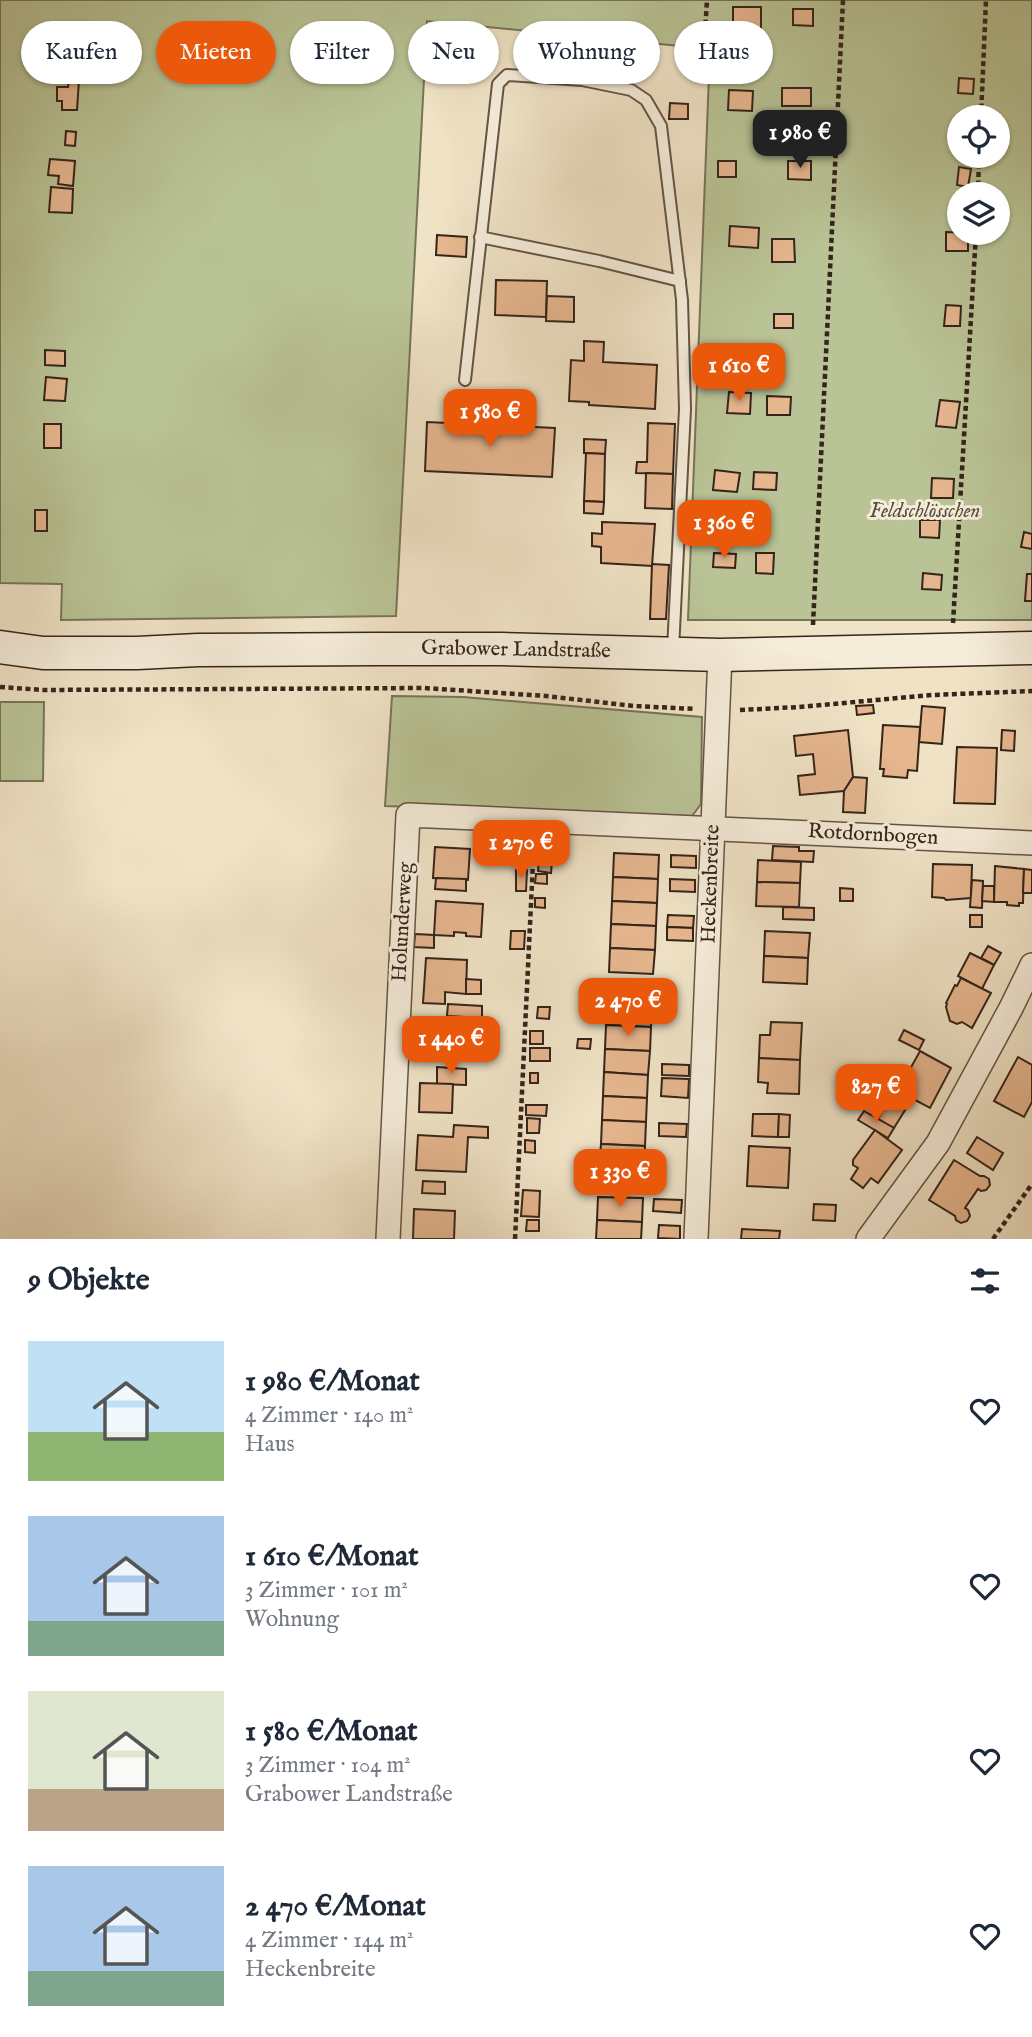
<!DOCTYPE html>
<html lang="de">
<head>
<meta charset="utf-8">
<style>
	:root { --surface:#fff; --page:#f2f2f3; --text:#1f2937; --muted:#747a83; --accent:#ea580c }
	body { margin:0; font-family:"IM FELL English",serif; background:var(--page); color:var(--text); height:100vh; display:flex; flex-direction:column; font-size:26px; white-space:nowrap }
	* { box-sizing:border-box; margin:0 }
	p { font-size:23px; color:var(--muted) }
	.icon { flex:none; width:38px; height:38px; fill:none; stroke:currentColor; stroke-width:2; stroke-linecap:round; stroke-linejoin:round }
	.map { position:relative; height:1239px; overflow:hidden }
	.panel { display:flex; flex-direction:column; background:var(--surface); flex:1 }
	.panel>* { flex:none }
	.top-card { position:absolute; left:21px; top:21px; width:990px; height:63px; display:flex; gap:14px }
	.fabs { position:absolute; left:947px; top:105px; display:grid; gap:14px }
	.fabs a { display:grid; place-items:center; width:63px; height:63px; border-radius:50%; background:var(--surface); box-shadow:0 2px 5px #0004; font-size:35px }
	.price { position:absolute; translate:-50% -60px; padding:0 16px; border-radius:14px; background:var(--accent); color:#fff; font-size:23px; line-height:46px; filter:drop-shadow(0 2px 4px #0008) }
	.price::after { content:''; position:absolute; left:50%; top:42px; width:21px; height:16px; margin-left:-10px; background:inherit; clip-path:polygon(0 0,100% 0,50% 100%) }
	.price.active { background:#222; color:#fff }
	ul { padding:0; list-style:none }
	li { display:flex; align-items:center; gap:21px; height:175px; padding:0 28px }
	li span { display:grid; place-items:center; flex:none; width:196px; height:140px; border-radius:0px; color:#555 }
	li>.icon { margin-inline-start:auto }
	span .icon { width:84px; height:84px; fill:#fffc; stroke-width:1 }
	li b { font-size:30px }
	h2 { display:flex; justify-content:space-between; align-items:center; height:84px; padding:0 28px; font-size:30px }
	.chip { padding:0 24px; border-radius:32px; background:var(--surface); box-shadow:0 2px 5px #0004; font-size:24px; line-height:63px }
	.chip.active { background:var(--accent); color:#fff }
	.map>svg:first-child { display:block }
	.green { fill:#b9c395; stroke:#777458; stroke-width:2; fill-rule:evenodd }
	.building { fill:#e6b68f; stroke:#35241a; stroke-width:2 }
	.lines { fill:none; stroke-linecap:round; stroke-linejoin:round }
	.service-casing { stroke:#645445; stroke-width:14 }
	.minor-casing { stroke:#645445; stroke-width:26 }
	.secondary-casing { stroke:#35241a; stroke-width:35 }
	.path { stroke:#35241a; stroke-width:4.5; stroke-dasharray:5 3.5; stroke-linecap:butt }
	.service { stroke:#f5ecd9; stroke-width:10 }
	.minor { stroke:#f5ecd9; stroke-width:23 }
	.secondary { stroke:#f5ecd9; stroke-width:32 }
	.labels { text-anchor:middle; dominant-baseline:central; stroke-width:6; stroke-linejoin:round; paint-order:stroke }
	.park-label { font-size:21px; font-style:italic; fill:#564c39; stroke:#f5ecd9 }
	.street-label { font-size:21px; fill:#35241a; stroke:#f5ecd9 }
</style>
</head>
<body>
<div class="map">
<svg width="1032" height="1239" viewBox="0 0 1032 1239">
	<rect width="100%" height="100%" fill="#efe2c5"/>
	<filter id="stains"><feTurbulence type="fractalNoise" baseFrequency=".00286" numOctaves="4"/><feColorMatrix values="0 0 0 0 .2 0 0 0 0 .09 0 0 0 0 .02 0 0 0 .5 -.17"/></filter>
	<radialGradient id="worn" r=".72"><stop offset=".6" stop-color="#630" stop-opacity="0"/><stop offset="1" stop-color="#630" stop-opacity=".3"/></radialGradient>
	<g class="green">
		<path d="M 0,0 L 1032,0 L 1032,620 L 688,620 L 710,49 L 427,21 L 396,616 L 61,620 L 62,584 L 0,583 ZM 959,117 L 998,117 L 998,156 L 959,156 ZM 959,194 L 998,194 L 998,233 L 959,233 Z"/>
		<path d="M 392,696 L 463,697 L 702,717 L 701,804 L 692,816 L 385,806 Z"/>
		<path d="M 0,702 L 44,702 L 43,781 L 0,781 Z"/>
	</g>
	<g class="building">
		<path d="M 733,7 L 761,7 L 761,31 L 733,30 Z"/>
		<path d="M 793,9 L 813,9 L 813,26 L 793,25 Z"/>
		<path d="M 959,78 L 974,79 L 973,94 L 958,93 Z"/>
		<path d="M 69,80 L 79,80 L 77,110 L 62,110 L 62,101 L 57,101 L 57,87 L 68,87 Z"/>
		<rect x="782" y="88" width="29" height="18"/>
		<path d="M 729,90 L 753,91 L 752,111 L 728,110 Z"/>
		<path d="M 670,103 L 688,104 L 688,119 L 669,119 Z"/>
		<path d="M 957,118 L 959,118 L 959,153 L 954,152 Z"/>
		<path d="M 66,131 L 76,132 L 75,146 L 65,145 Z"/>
		<path d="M 50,159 L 75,161 L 73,186 L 58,184 L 59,176 L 48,175 Z"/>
		<rect x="718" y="161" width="18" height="16"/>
		<path d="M 788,161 L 811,161 L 811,180 L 788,179 Z"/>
		<path d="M 959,167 L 971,169 L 968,187 L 957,185 Z"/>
		<path d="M 51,187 L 73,189 L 72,213 L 49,212 Z"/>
		<path d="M 730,226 L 759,228 L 758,248 L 729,246 Z"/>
		<path d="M 946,232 L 968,233 L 968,251 L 946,251 Z"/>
		<path d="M 437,235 L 467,237 L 466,257 L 436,255 Z"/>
		<path d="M 772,239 L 794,239 L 795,262 L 772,262 Z"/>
		<path d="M 496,280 L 547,281 L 546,317 L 495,315 Z"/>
		<path d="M 547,296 L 574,297 L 574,322 L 546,321 Z"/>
		<path d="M 946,305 L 961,306 L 960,326 L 944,326 Z"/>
		<rect x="774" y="314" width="19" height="14"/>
		<path d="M 584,341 L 604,342 L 603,362 L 657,365 L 655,409 L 589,405 L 589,402 L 569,401 L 571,360 L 584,361 Z"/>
		<path d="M 45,350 L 65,351 L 65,366 L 45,365 Z"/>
		<path d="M 46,377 L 67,379 L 65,401 L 44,400 Z"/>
		<path d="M 729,392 L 751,393 L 750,414 L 727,413 Z"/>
		<path d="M 767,396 L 791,397 L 790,415 L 767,415 Z"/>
		<path d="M 940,400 L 960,402 L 956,428 L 936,426 Z"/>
		<path d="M 427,422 L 555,428 L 552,477 L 425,471 Z"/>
		<path d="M 648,423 L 675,424 L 673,474 L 636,473 L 637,462 L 647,462 Z"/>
		<rect x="44" y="424" width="17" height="24"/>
		<path d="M 584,439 L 606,440 L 605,454 L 584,453 Z"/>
		<path d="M 586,453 L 605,454 L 604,502 L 584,501 Z"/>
		<path d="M 715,470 L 740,473 L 737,492 L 713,490 Z"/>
		<path d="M 754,472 L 777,473 L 776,490 L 753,489 Z"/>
		<path d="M 646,473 L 673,474 L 672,509 L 645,508 Z"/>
		<path d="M 932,478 L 954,479 L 953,498 L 931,498 Z"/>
		<path d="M 584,501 L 604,502 L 603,514 L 584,513 Z"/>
		<rect x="35" y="510" width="12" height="21"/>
		<path d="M 920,520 L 940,520 L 939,538 L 920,537 Z"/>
		<path d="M 602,522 L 655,524 L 652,566 L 601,563 L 601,547 L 592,546 L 592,533 L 602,534 Z"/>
		<path d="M 1024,532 L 1032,534 L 1032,549 L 1021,547 Z"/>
		<path d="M 714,553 L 736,554 L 735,568 L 713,567 Z"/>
		<path d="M 756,553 L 774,553 L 773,574 L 756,573 Z"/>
		<path d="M 652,564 L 669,565 L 666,619 L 650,619 Z"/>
		<path d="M 923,573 L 942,575 L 941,590 L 922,589 Z"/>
		<path d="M 1027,574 L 1032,574 L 1032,601 L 1025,601 Z"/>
		<path d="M 873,705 L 874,713 L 857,715 L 856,706 Z"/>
		<path d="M 922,706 L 945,708 L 942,744 L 919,742 Z"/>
		<path d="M 883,725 L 920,727 L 917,771 L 908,770 L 907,778 L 883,776 L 884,769 L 880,769 Z"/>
		<path d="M 848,730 L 853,777 L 844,791 L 800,795 L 798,776 L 815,774 L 813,754 L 796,756 L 794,736 Z"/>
		<path d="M 1002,730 L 1015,731 L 1014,751 L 1001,750 Z"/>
		<path d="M 957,747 L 997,748 L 995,804 L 954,803 Z"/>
		<path d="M 853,777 L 867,778 L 865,813 L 843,812 L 844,791 Z"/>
		<path d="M 773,846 L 799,847 L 799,851 L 814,851 L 813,862 L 772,860 Z"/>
		<path d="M 435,847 L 470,849 L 468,880 L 433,878 Z"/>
		<path d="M 614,853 L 659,855 L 658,879 L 613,877 Z"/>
		<path d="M 671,855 L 696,856 L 696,868 L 671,867 Z"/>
		<path d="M 539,860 L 552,861 L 551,873 L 538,871 Z"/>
		<path d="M 758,860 L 801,862 L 800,883 L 757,882 Z"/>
		<path d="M 933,864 L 972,865 L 971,898 L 946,900 L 944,898 L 932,897 Z"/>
		<path d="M 995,866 L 1024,869 L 1023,903 L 1019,903 L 1019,906 L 1007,905 L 1007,902 L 994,902 Z"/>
		<path d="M 1024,869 L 1032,870 L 1032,893 L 1023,893 Z"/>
		<path d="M 516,870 L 527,870 L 526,891 L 516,891 Z"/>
		<path d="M 536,874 L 547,874 L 547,884 L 535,883 Z"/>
		<path d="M 613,877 L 658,879 L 657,903 L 612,901 Z"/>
		<path d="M 436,878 L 466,879 L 466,891 L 435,889 Z"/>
		<path d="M 670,879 L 695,880 L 695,892 L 670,891 Z"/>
		<path d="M 972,880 L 983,881 L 982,908 L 970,907 Z"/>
		<path d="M 757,882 L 800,883 L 799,907 L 756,906 Z"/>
		<path d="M 983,886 L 994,886 L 994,902 L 982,901 Z"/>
		<path d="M 840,888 L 853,889 L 853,901 L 840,901 Z"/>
		<path d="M 535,898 L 545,898 L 545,908 L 535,907 Z"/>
		<path d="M 436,901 L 483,904 L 481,937 L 466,936 L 466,933 L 454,932 L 454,936 L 434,935 Z"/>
		<path d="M 612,901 L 657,903 L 656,926 L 611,924 Z"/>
		<path d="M 783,907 L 814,908 L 814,920 L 783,919 Z"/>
		<path d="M 668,915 L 694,916 L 693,928 L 667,927 Z"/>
		<rect x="970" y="915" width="12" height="12"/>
		<path d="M 611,924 L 656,926 L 655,950 L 610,948 Z"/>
		<path d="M 667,927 L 693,928 L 693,941 L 667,940 Z"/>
		<path d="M 511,931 L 525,931 L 524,949 L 510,949 Z"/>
		<path d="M 765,931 L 810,933 L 808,958 L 764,956 Z"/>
		<path d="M 415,934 L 434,935 L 434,948 L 414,947 Z"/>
		<path d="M 988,946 L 1001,953 L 994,965 L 981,958 Z"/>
		<path d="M 610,948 L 655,950 L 653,974 L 609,972 Z"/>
		<path d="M 970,953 L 994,965 L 982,989 L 958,976 Z"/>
		<path d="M 764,956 L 808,958 L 807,984 L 763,982 Z"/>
		<path d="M 426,958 L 467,960 L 466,994 L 445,992 L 445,1004 L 423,1003 Z"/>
		<path d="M 961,978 L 991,993 L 972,1028 L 962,1022 L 957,1024 L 950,1021 L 946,1007 L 947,1004 L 946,1003 L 955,985 L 957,986 Z"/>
		<path d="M 466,979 L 481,980 L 481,994 L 466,994 Z"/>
		<path d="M 608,1001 L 652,1003 L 651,1027 L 606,1025 Z"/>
		<path d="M 448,1004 L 482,1006 L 482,1018 L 447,1016 Z"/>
		<path d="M 538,1007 L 550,1007 L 549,1019 L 537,1018 Z"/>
		<path d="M 428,1020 L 469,1022 L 468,1056 L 427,1054 Z"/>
		<path d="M 771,1022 L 802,1023 L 800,1060 L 759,1058 L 760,1035 L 770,1035 Z"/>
		<path d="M 606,1025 L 651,1027 L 650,1051 L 605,1049 Z"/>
		<path d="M 904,1030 L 924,1040 L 919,1050 L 899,1040 Z"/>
		<rect x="530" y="1031" width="13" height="13"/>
		<path d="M 578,1039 L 591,1039 L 590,1049 L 577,1048 Z"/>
		<rect x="530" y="1048" width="20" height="13"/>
		<path d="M 605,1049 L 650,1051 L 648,1075 L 604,1072 Z"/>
		<path d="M 920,1051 L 951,1068 L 930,1108 L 898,1091 Z"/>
		<path d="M 1018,1057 L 1032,1065 L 1032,1102 L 1024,1117 L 994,1101 Z"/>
		<path d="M 759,1058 L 800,1060 L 799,1094 L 767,1093 L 768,1083 L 758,1082 Z"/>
		<path d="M 662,1064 L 689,1065 L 689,1076 L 662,1075 Z"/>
		<path d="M 437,1067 L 466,1069 L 466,1085 L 437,1084 Z"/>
		<path d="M 604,1072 L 648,1075 L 647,1098 L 603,1096 Z"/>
		<rect x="530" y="1073" width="8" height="10"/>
		<path d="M 662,1078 L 689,1079 L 688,1098 L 661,1096 Z"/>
		<path d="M 420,1083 L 453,1084 L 452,1113 L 419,1112 Z"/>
		<path d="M 895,1090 L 912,1099 L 894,1128 L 878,1119 Z"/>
		<path d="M 603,1096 L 647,1098 L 646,1122 L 602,1120 Z"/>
		<path d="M 526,1105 L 547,1105 L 546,1116 L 526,1115 Z"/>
		<path d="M 864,1111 L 894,1128 L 888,1138 L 858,1120 Z"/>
		<path d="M 753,1114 L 779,1114 L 778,1137 L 752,1136 Z"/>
		<path d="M 779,1114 L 790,1115 L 789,1137 L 778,1137 Z"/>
		<path d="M 527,1118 L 540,1119 L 539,1133 L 527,1133 Z"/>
		<path d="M 602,1120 L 646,1122 L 645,1146 L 601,1144 Z"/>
		<path d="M 659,1123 L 687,1124 L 686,1137 L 659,1136 Z"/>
		<path d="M 454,1125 L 488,1127 L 488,1138 L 468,1137 L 466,1172 L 416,1170 L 418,1135 L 453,1137 Z"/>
		<path d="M 875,1130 L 902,1150 L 878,1183 L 871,1178 L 863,1188 L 851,1179 L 858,1168 L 853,1165 L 853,1160 Z"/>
		<path d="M 977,1137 L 1003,1153 L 993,1170 L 967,1153 Z"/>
		<path d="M 525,1140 L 535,1141 L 535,1153 L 525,1152 Z"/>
		<path d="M 601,1144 L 645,1146 L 644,1170 L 619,1169 L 619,1180 L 597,1179 L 597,1168 L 599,1168 Z"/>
		<path d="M 749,1146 L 790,1148 L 788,1188 L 747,1186 Z"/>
		<path d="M 954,1160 L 980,1176 L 984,1176 L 989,1179 L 990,1185 L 986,1190 L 981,1191 L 978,1189 L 965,1208 L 968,1210 L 970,1216 L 967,1221 L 961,1223 L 956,1220 L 955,1216 L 929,1200 Z"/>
		<path d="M 423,1181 L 445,1182 L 445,1194 L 422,1193 Z"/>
		<path d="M 523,1190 L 540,1191 L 539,1217 L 521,1216 Z"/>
		<path d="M 598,1197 L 643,1198 L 642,1222 L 597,1220 Z"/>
		<path d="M 654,1199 L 682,1200 L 681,1213 L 653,1211 Z"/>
		<path d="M 814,1204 L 836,1205 L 835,1221 L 813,1220 Z"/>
		<path d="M 414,1209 L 455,1211 L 454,1239 L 413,1239 Z"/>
		<path d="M 527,1220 L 539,1220 L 539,1231 L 526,1231 Z"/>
		<path d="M 597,1220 L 642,1222 L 641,1239 L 596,1239 Z"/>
		<path d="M 659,1225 L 680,1226 L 680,1239 L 658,1238 Z"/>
		<path d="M 742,1229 L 780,1231 L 779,1239 L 741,1239 Z"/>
	</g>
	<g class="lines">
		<g class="service-casing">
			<g id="service">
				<path d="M 480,237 L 599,261 L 680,281"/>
				<path d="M 465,380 L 498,84 L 507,75 L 582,80 L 631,90 L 646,100 L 661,126 L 682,300 L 685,409 L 673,650"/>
			</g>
		</g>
		<g class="minor-casing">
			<g id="minor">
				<path d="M 388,1239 L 408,815 L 1032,843"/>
				<path d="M 696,1239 L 720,655"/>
				<path d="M 868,1239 L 938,1143 L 1011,1008 L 1032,965"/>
			</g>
		</g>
		<g class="secondary-casing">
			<path id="secondary" d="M 0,647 L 43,653 L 137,653 L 198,650 L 375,649 L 501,649 L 720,655 L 1032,648"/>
		</g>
		<g class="path">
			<path d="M 705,33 L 707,0"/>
			<path d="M 981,117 L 986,0"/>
			<path d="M 978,194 L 979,156"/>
			<path d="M 953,623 L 976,233"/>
			<path d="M 813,625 L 843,0"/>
			<path d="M 0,687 L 43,690 L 424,688 L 546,696 L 634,706 L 696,709"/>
			<path d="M 740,710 L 799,707 L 932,695 L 1032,691"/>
			<path d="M 515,1239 L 534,841"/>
			<path d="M 993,1239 L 1032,1184"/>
		</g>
		<use href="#service" class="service"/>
		<use href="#minor" class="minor"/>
		<use href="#secondary" class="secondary"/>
	</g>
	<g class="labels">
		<g class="park-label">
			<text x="925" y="511">Feldschlösschen</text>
		</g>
		<g class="street-label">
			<text transform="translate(516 650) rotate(1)">Grabower Landstraße</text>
			<text transform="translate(873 835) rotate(3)">Rotdornbogen</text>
			<text transform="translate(711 884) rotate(-88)">Heckenbreite</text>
			<text transform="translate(403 922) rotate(-87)">Holunderweg</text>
		</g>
	</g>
	<rect width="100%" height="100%" filter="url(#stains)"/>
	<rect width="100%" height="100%" fill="url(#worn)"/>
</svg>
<div class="fabs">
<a><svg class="icon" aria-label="locate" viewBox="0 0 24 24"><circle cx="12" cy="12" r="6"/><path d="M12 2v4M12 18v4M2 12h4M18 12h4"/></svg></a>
<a><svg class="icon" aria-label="layers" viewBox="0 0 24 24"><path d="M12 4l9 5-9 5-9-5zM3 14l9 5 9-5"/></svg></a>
</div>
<b class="price active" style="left:800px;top:170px">1 980 €</b>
<b class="price" style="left:739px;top:403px">1 610 €</b>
<b class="price" style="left:490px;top:449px">1 580 €</b>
<b class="price" style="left:724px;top:560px">1 360 €</b>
<b class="price" style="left:521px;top:880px">1 270 €</b>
<b class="price" style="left:628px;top:1038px">2 470 €</b>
<b class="price" style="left:451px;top:1076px">1 440 €</b>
<b class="price" style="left:876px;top:1124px">827 €</b>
<b class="price" style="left:620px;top:1209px">1 330 €</b>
<div class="top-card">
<a class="chip">Kaufen</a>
<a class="chip active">Mieten</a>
<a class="chip">Filter</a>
<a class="chip">Neu</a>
<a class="chip">Wohnung</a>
<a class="chip">Haus</a>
</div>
</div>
<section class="panel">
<h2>9 Objekte<svg class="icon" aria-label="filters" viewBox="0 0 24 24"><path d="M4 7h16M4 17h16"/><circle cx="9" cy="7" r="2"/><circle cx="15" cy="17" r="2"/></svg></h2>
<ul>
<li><span style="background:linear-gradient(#bfe0f5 65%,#8fb573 0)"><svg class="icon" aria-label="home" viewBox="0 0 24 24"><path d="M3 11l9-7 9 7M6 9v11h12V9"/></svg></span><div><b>1 980 €/Monat</b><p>4 Zimmer · 140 m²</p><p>Haus</p></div><svg class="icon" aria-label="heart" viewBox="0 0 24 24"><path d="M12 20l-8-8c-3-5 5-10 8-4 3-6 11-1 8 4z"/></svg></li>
<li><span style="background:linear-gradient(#a9c7e8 75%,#7fa58c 0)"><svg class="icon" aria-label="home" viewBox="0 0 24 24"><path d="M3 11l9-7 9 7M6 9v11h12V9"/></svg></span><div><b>1 610 €/Monat</b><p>3 Zimmer · 101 m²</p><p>Wohnung</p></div><svg class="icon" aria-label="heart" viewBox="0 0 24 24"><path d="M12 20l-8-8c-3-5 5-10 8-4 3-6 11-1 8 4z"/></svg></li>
<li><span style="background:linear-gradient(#dfe7d0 70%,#b9a48a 0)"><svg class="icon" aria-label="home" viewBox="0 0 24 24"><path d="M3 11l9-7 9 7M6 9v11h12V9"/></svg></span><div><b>1 580 €/Monat</b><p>3 Zimmer · 104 m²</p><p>Grabower Landstraße</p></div><svg class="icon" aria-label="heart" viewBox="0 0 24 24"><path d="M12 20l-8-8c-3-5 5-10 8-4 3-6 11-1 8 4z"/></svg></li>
<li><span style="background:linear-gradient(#a9c7e8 75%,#7fa58c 0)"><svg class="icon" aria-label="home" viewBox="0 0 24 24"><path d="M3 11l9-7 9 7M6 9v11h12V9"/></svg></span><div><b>2 470 €/Monat</b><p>4 Zimmer · 144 m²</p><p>Heckenbreite</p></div><svg class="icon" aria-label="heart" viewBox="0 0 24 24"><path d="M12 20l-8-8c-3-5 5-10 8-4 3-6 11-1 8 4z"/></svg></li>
</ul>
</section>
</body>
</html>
